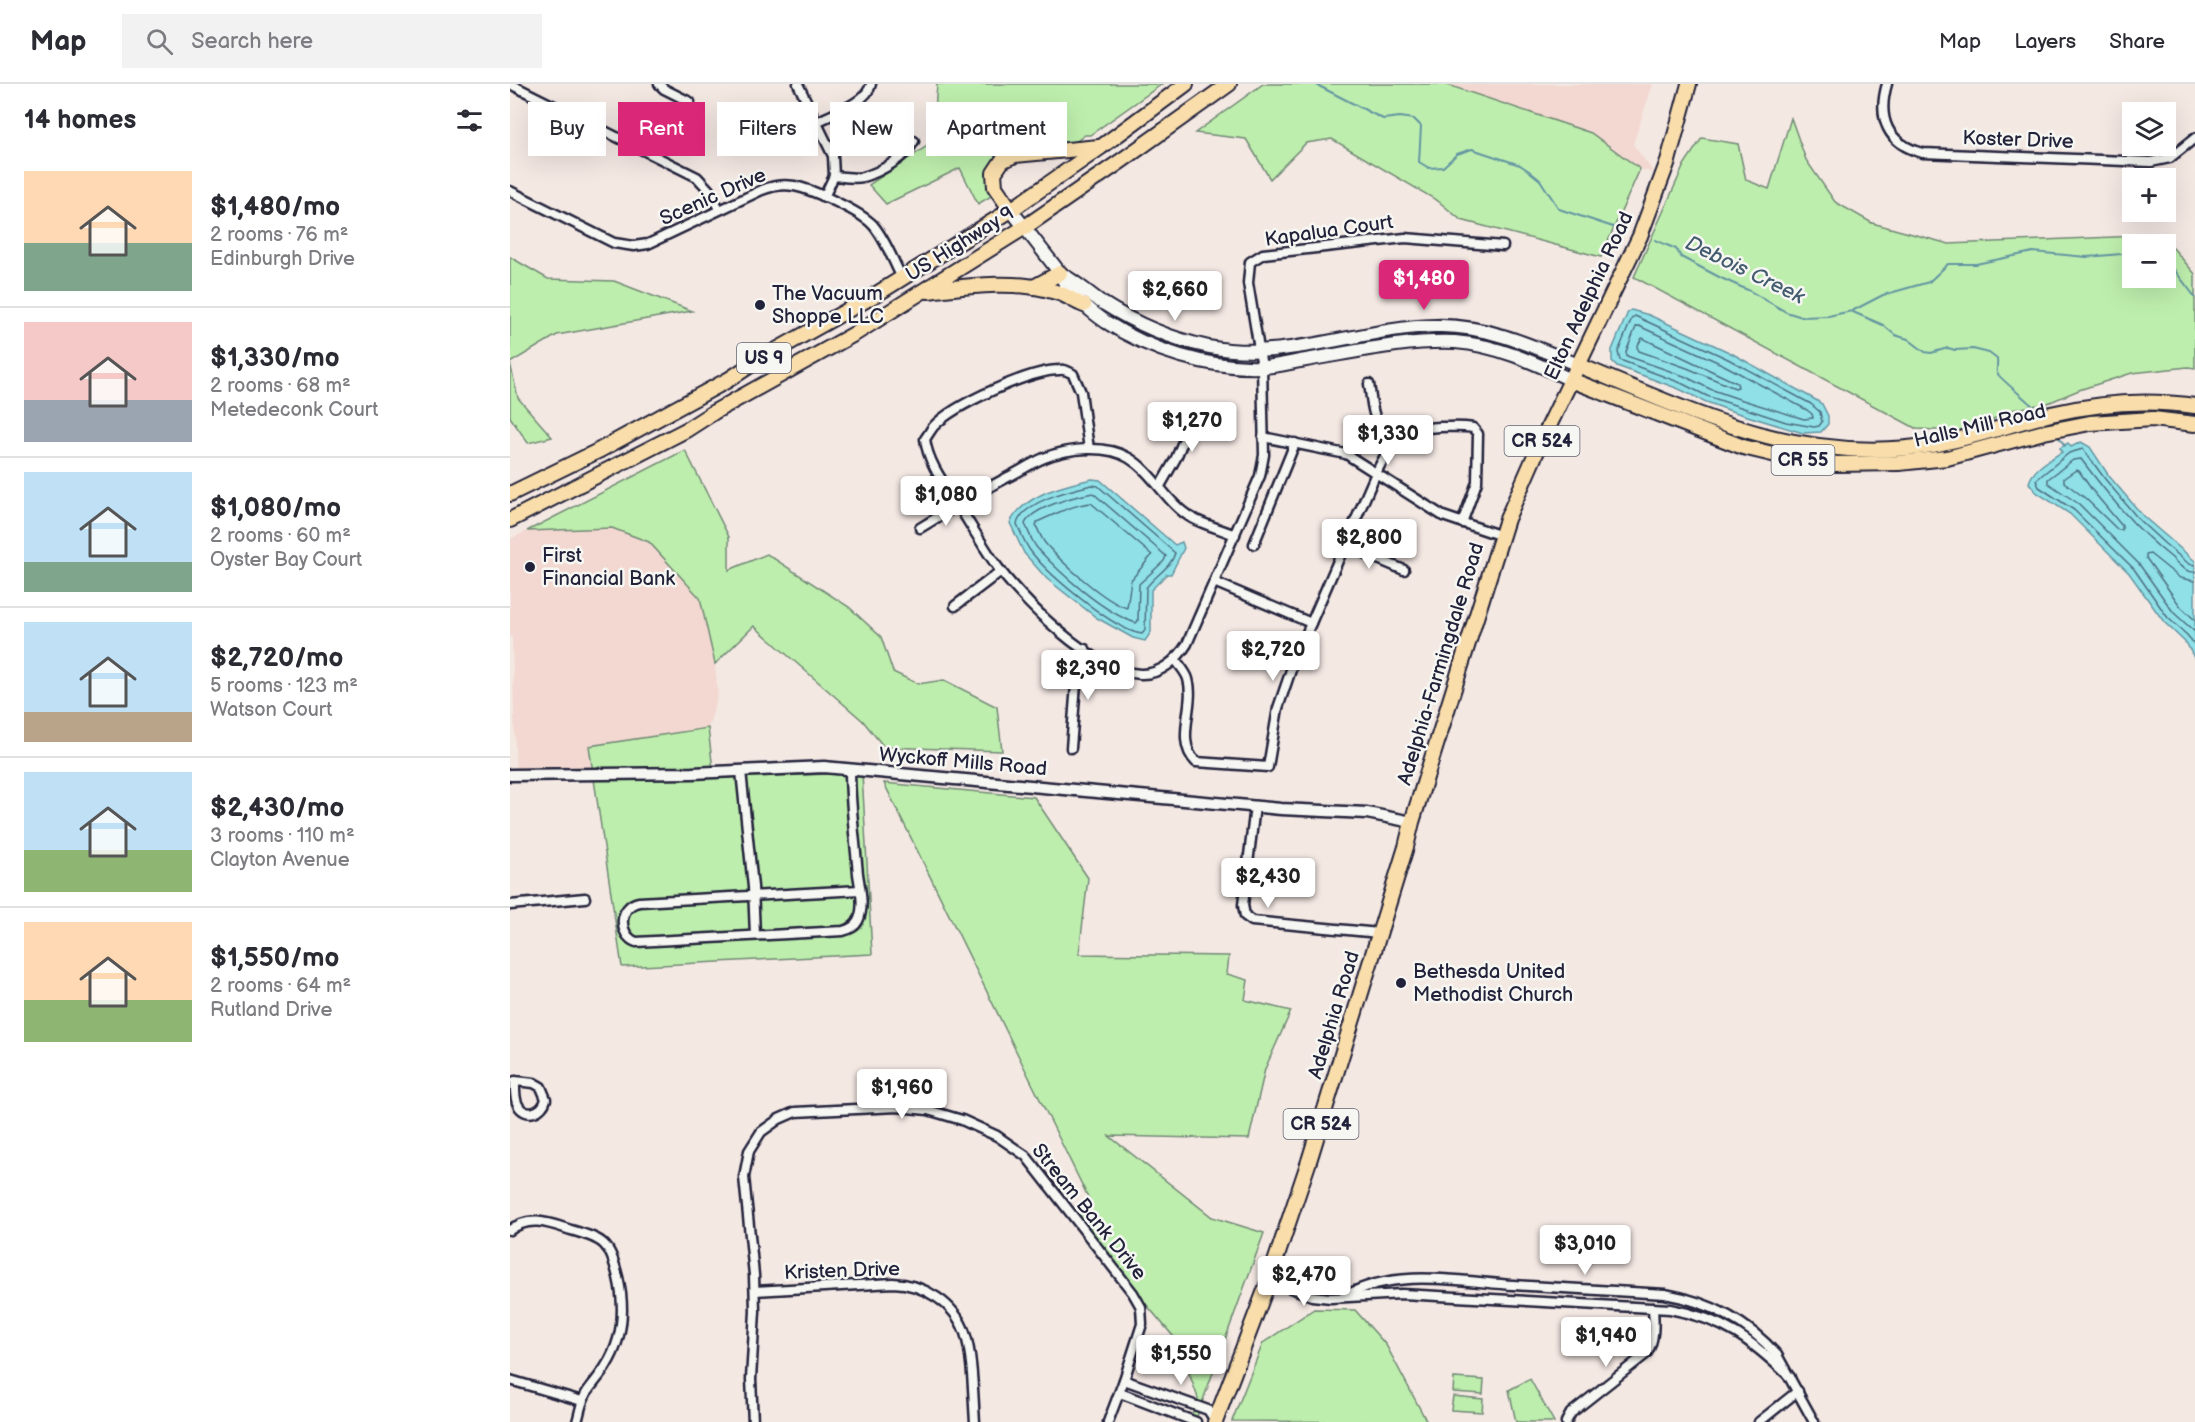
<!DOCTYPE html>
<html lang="en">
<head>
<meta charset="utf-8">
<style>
	:root { --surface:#fff; --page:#f2f2f3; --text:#2b2b33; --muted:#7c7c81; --line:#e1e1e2; --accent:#db2777 }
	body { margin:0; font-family:"Balsamiq Sans",sans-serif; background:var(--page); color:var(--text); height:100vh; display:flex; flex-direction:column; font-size:22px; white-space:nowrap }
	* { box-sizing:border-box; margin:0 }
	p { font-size:20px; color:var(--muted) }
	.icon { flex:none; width:33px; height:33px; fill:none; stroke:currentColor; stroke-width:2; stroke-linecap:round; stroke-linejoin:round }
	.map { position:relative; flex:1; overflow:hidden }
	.side { display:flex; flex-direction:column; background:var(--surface); width:510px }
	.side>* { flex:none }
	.top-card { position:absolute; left:18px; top:18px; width:570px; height:54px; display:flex; gap:12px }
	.fabs { position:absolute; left:1612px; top:18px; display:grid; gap:12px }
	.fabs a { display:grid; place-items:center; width:54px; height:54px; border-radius:0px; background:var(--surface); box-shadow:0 6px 24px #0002; font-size:30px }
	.price { position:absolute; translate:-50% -51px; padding:0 14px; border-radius:6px; background:#fff; color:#222; font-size:20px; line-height:39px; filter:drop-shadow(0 2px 3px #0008) }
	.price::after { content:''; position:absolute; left:50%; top:36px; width:18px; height:14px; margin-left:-9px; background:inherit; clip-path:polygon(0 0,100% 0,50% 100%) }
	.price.on { background:var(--accent); color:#fff }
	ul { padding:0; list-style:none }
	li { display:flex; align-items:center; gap:18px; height:150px; padding:0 24px }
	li+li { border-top:2px solid var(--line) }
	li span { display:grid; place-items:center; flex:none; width:168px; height:120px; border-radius:0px; color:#555 }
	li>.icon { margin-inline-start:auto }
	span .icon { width:72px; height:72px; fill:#fffc; stroke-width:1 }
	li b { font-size:26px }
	h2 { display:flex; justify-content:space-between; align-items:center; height:72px; padding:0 24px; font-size:26px }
	.tag { padding:0 21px; border-radius:0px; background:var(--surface); box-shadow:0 6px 24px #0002; font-size:21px; line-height:54px }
	.tag.on { background:var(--accent); color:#fff }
	header { display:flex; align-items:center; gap:36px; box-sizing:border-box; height:84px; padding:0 30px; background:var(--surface); border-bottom:2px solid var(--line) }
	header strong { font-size:28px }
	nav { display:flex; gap:33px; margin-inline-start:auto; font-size:21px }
	.search { width:420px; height:54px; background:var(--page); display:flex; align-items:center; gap:15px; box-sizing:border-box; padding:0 21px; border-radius:0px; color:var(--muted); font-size:22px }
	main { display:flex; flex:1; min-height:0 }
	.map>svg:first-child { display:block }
	.built { fill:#f2d8d0 }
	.green { fill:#beeead; stroke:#708874; stroke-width:1.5; fill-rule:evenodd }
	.water { fill:#8fe1e7; stroke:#6395a2; stroke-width:1.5 }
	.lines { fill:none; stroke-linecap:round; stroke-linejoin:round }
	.shore { stroke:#4e6e80; stroke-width:1.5 }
	.stream { stroke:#6395a2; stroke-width:2 }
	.minor-casing { stroke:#22223b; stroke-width:13 }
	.tertiary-casing { stroke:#22223b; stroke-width:15 }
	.secondary-casing { stroke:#22223b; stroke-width:16 }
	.primary-casing { stroke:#22223b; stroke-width:18 }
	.trunk-casing { stroke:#22223b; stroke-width:18 }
	.minor { stroke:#f6f6f2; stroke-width:8 }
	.tertiary { stroke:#f6f6f2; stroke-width:10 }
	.secondary { stroke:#f6f6f2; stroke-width:12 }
	.primary { stroke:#f9deab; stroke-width:14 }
	.trunk { stroke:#f9deab; stroke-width:14 }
	.poi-dot { fill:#22223b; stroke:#f6f6f2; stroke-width:2 }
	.labels { text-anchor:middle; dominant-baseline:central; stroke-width:5; stroke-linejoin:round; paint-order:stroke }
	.shield { fill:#f6f6f2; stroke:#626272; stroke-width:1.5 }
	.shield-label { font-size:18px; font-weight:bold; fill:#22223b }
	.street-label { font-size:20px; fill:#22223b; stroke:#f6f6f2 }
	.poi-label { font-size:20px; fill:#22223b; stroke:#f6f6f2; text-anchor:start }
	.water-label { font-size:21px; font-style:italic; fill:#435b6f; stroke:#f6f6f2 }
</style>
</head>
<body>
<header>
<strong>Map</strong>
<div class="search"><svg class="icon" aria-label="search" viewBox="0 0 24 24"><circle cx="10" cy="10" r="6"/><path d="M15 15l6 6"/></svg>Search here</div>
<nav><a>Map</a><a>Layers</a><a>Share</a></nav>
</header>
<main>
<section class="side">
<h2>14 homes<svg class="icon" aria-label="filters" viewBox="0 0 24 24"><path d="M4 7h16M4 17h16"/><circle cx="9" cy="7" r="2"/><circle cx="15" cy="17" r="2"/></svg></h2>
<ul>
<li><span style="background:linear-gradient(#ffd9b3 60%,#7fa58c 0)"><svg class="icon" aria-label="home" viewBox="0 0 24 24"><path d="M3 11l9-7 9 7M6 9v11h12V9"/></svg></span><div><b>$1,480/mo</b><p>2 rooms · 76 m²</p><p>Edinburgh Drive</p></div></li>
<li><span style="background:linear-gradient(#f6c9c9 65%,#9aa5b1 0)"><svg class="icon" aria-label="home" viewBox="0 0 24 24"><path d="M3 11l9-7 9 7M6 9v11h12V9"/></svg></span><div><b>$1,330/mo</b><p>2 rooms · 68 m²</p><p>Metedeconk Court</p></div></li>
<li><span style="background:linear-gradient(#bfe0f5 75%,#7fa58c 0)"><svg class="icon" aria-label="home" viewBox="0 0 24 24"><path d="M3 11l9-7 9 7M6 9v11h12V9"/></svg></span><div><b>$1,080/mo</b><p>2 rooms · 60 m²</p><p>Oyster Bay Court</p></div></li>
<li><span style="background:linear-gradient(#bfe0f5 75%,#b9a48a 0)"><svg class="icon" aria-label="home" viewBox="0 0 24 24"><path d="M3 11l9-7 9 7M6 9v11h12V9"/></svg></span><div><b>$2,720/mo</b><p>5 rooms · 123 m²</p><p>Watson Court</p></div></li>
<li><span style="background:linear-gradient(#bfe0f5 65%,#8fb573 0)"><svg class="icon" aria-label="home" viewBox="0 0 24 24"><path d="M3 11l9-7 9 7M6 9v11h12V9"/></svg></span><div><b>$2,430/mo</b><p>3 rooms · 110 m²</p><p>Clayton Avenue</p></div></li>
<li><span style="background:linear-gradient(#ffd9b3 65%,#8fb573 0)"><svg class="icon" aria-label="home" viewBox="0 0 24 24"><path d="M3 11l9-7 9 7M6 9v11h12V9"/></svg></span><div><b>$1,550/mo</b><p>2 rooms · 64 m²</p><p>Rutland Drive</p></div></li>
</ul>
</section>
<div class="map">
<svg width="1685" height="1338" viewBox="0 0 1685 1338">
	<rect width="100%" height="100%" fill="#f4e8e3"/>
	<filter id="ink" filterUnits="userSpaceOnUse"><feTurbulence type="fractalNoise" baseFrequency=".0167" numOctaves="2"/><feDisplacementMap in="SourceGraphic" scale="12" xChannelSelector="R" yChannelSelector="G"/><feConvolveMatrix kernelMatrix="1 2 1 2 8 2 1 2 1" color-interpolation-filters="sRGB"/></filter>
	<g filter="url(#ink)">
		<g class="built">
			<path d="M 935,0 L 1143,0 L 1123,60 L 1144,89 L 1130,85 L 1081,49 Z"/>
			<path d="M 102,444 L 139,458 L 190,514 L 205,580 L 208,611 L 198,644 L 79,662 L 82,696 L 6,696 L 2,553 L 0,552 L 0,455 L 17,447 Z"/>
		</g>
		<g class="green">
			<path d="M 427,0 L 652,0 L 580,51 L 575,51 L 561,61 L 500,67 L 483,111 L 468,120 L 450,84 L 376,120 L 359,101 L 417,62 L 425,27 Z"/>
			<path d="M 753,0 L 935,0 L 1081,49 L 1130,85 L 1091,173 L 951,136 L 928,117 L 822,55 L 796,59 L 760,95 L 736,55 L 685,49 Z"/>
			<path d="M 1281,34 L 1296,76 L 1325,118 L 1362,139 L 1439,160 L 1652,151 L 1685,190 L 1685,284 L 1678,283 L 1622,289 L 1569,306 L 1538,319 L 1502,326 L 1463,345 L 1445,347 L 1407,345 L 1124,193 L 1174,81 L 1192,54 L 1228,60 L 1236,96 L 1259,105 ZM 1623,160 L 1656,160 L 1656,194 L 1623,194 Z"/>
			<path d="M 0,173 L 38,195 L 104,197 L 182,227 L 47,251 L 0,279 Z"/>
			<path d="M 0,279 L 8,314 L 42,353 L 18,359 L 0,333 Z"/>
			<path d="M 175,366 L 219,453 L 219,486 L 257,470 L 339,523 L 371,553 L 383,588 L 408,600 L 434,596 L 487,623 L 492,667 L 374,663 L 353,637 L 244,542 L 205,580 L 190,514 L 139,458 L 102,444 L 17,447 Z"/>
			<path d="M 198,644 L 204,694 L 352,689 L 362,870 L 112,883 L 79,662 Z"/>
			<path d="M 374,699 L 524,713 L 578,794 L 569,870 L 719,872 L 717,890 L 738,896 L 735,916 L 781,927 L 755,985 L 739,1055 L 599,1052 L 702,1133 L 754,1149 L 685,1338 L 679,1338 L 688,1314 L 668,1258 L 562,1133 L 580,1117 Z"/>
			<path d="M 804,1225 L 845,1226 L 876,1261 L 917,1338 L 722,1337 L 753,1259 Z"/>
			<path d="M 944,1294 L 974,1296 L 973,1310 L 943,1308 Z"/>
			<path d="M 1020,1295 L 1044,1338 L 1006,1338 L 999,1306 Z"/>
			<path d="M 943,1312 L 973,1315 L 972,1328 L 941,1326 Z"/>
		</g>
		<g class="water">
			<path d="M 1121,226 L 1139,231 L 1221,269 L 1304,315 L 1312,320 L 1318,332 L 1318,340 L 1311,348 L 1293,349 L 1221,327 L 1194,317 L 1169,305 L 1107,282 L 1102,277 L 1102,266 L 1118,228 Z"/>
			<path d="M 1571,358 L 1580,363 L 1599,392 L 1634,433 L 1685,477 L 1685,576 L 1677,560 L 1654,538 L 1619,489 L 1560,430 L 1526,408 L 1519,399 C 1522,385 1541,375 1552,368 L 1550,364 L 1558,359 L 1561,363 Z"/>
			<path d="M 582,395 L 590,396 L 665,461 L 672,458 L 674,464 L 661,490 L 657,490 L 641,506 L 641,548 L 635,557 L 623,554 L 587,534 L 537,495 L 514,469 L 500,439 C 514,410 553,402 582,395 Z"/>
		</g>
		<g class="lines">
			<g class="shore">
				<path d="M 1125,232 L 1218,275 L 1301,320 L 1310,328 L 1312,338 L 1309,342 L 1304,343 L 1276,338 L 1197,312 L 1171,299 L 1110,276 L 1108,268 L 1122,234 Z"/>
				<path d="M 1129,242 L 1214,281 L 1297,326 L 1302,330 L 1303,334 L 1294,335 L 1226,314 L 1200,305 L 1174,292 L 1117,272 L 1116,268 L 1126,243 Z"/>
				<path d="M 1132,254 L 1227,299 L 1228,303 L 1225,304 L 1177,284 L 1129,267 L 1127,263 Z"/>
				<path d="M 1566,386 L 1569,387 L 1582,406 L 1612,442 L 1612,446 L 1608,446 L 1575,414 L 1554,398 L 1554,394 Z"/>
				<path d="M 582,401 L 588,402 L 665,469 C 661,484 645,491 636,504 L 635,546 L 632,550 C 605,547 539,491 522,469 C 515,461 511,449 507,440 C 513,417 561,406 582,401 Z"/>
				<path d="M 583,409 L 656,472 L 654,477 L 629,500 L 628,537 L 626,539 C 594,529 551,490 528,465 C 522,459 519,448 515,440 C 522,423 566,412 583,409 Z"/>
				<path d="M 581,419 L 642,471 L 621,496 L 617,524 C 595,518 550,477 535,459 C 531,454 529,447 526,442 L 527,438 C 545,430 562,421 581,419 Z"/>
				<path d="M 1685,481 L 1679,480 L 1655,460 L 1630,437 L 1595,395 L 1573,365 L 1559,369 L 1526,396 L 1529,403 L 1564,426 L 1624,485 L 1658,534 L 1677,551 L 1685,561"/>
				<path d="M 1685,488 C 1675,488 1669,481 1662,474 C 1625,445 1599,412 1571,375 L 1563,376 L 1538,395 L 1538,399 L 1569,420 L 1629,480 L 1664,529 L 1685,548"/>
				<path d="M 1685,497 L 1670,494 L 1640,470 L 1636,471 L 1636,474 L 1671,523 L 1685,536"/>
			</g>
			<g class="stream">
				<path d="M 805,0 L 873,35 L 890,33 L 904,35 L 911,42 L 909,78 L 919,84 L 933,83 L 947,70 L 962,65 L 1010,81 L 1019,87 L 1030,96 L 1049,125 L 1115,147"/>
				<path d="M 1145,156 L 1166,165 L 1171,173 L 1211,194 L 1240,207 L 1276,228 L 1292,233 L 1318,232 L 1342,227 L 1373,211 L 1419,198 L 1438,180 L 1466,180 L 1523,168 L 1577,173 L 1623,169"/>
				<path d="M 1656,175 L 1685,213"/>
				<path d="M 1343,228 L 1373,241 L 1385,251 L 1398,255 L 1415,268 L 1421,269 L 1438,264 L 1445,266 L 1463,265 L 1479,269 L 1487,275 C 1488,280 1486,285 1487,289 C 1489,294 1522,320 1529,328"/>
				<path d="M 1548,352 L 1555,362"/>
			</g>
			<g class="minor-casing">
				<g id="minor">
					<path d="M 0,0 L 187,93 L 199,106 L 209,125"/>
					<path d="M 149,0 L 154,5 L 180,18"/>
					<path d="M 288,0 L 323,72 L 324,92 L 314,113"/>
					<path d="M 1377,0 C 1367,34 1377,60 1413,69 L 1641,78 L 1660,74 L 1685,54"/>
					<path d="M 307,38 C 322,30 358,18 361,0"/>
					<path d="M 324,92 C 333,93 344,95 353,93 C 371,88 396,73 404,57"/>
					<path d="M 0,107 L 104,159 L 124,162 L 138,160 L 252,106 C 262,102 273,100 284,102 C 302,105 351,128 363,141 C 376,156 383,177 392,194"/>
					<path d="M 859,300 C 864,330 860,337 886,356"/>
					<path d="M 753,353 L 836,370 L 933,432 L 992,452"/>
					<path d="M 579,365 L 571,308 L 563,290 C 559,288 555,285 550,286 C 520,286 443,321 423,343 C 420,347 418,351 415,355 C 418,380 436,402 450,424 C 461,442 472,460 484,478 C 510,515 582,587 630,590 C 650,591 667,576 677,560 L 750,392 L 754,371 L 752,283 L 738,199 L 740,178 L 753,170 L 895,154 L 993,162"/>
					<path d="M 650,402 L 666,374 L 683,334 L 718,349"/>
					<path d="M 410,444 C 439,426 468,409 498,393 C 510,387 522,379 534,374 C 559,364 596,360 619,374 C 644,389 657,420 682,434 C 695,441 711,445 725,451"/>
					<path d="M 744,460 L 785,359"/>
					<path d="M 835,461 L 894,486"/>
					<path d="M 704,498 L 801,539"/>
					<path d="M 445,522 L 491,487"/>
					<path d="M 665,575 C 669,581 676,588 678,595 C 686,621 664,657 686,678 L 758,683 L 768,624 L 782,583 L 866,389 C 884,354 888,345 930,343 C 941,343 952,342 963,344 L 968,350 L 967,398 L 952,439"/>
					<path d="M 561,664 L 567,587 L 575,565"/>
					<path d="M 340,686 C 340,720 345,755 348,790 C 350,804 355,823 348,837 C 345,843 340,845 333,847 L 126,858 C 108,851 108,822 129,818 L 350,806"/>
					<path d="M 231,687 L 243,803 L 245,851"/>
					<path d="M 745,722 L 733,821 L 735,832 L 742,837 L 869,849"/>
					<path d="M 0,821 L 75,814"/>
					<path d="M 5,997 L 24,999 L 31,1003 L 36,1015 C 33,1028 16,1035 8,1021 C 4,1014 5,1004 5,997 Z"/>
					<path d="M 0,1146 C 20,1131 39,1139 61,1146 C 95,1156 99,1158 108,1193 C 115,1223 113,1255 96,1282 C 91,1291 83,1299 77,1308 C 71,1317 70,1328 67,1338"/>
					<path d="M 759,1196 L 802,1212 L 821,1214 L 892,1210 L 1160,1225 C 1214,1235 1241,1256 1280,1293"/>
					<path d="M 245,1207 L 383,1199 C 413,1200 445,1219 455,1249 C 463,1273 463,1312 465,1338"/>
					<path d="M 835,1212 C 885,1184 948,1197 1003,1201 C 1054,1204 1104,1207 1155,1210 C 1200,1218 1237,1237 1267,1271 L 1304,1338"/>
					<path d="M 0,1296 L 72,1317"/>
					<path d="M 614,1296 L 698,1326 L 706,1338"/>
					<path d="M 610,1309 L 686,1338"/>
					<path d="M 243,1338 L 241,1295 L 245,1227 L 244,1191 L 234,1093 L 239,1067 L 251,1048 L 269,1035 L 285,1028 L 387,1023 L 418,1026 L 452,1036 L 487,1052 L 516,1072 L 623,1209 L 631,1223 L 632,1240 L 614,1296 L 598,1338"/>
					<path d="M 1056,1338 L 1061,1329 L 1136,1270 C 1145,1258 1144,1239 1143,1224"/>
					<path d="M 1249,1338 L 1288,1307"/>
				</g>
			</g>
			<g class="tertiary-casing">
				<path id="tertiary" d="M 0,691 L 182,689 L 314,683 L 771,725 L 857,729 L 902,738"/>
			</g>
			<g class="secondary-casing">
				<g id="secondary">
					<path d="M 501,126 L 550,189 C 556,207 580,227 596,238 C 639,266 699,285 751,283 C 766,283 782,278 796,276 C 845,268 895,256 945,258 C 987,261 1025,279 1061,296"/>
					<path d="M 550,189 C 565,197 577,208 591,218 C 624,239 661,255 699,263 C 776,278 849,244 925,242 C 975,240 1023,262 1068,281"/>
				</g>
			</g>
			<g class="primary-casing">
				<g id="primary">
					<path d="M 1068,281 C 1187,330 1289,382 1422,361 C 1462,354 1501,340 1541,330 C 1587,319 1637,315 1685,322"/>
					<path d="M 1061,296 L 1233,363 L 1279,374 L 1327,380 L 1389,379 L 1437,374 L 1534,348 L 1580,339 L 1643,335 L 1685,340"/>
					<path d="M 705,1338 L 759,1196 L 799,1077 L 896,763 L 902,738 L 997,435 L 1026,369 L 1130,152 L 1158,77 L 1179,0"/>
				</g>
			</g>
			<g class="trunk-casing">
				<g id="trunk">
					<path d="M 501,126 L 485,103 L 484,89 L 492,77 L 505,71 L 589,63"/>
					<path d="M 524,203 L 550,189"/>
					<path d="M 418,207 C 459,202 508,195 549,209 C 558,212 565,218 574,221"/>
					<path d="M 0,410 L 88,367 L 218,296 L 247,277 L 365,211 L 501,126 L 591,63 L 676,0"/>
					<path d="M 0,436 L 176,346 L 204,328 L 346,249 L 515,143 L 611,77 L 719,0"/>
				</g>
			</g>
			<use href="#minor" class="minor"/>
			<use href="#tertiary" class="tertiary"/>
			<use href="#secondary" class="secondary"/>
			<use href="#primary" class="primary"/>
			<use href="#trunk" class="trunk"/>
		</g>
	</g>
	<g class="poi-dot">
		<circle cx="250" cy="221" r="6"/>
		<circle cx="20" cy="483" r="6"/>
		<circle cx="891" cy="899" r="6"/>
	</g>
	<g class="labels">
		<g class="shield">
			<rect x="227" y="259" width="54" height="30" rx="4.5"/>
			<rect x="994.5" y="342" width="75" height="30" rx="4.5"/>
			<rect x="1261.5" y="361" width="63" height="30" rx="4.5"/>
			<rect x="773.5" y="1025" width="75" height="30" rx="4.5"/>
		</g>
		<g class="shield-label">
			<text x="254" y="274">US 9</text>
			<text x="1032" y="357">CR 524</text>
			<text x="1293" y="376">CR 55</text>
			<text x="811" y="1040">CR 524</text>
		</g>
		<g class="street-label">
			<text transform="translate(1508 56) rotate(2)">Koster Drive</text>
			<text transform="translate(203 113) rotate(-24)">Scenic Drive</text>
			<text transform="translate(819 147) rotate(-8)">Kapalua Court</text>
			<text transform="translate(450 160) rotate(-32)">US Highway 9</text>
			<text transform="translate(1079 212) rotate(-65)">Elton Adelphia Road</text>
			<text transform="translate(1470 342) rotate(-13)">Halls Mill Road</text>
			<text transform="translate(931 580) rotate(-73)">Adelphia-Farmingdale Road</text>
			<text transform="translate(453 678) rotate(5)">Wyckoff Mills Road</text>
			<text transform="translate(824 931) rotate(-73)">Adelphia Road</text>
			<text transform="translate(579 1128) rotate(51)">Stream Bank Drive</text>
			<text transform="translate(332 1187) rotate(-2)">Kristen Drive</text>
		</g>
		<g class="poi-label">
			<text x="262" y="210">The Vacuum<tspan x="262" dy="23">Shoppe LLC</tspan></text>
			<text x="32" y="472">First<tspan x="32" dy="23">Financial Bank</tspan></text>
			<text x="903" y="888">Bethesda United<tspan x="903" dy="23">Methodist Church</tspan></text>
		</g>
		<g class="water-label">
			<text transform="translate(1235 186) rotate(26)">Debois Creek</text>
		</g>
	</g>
</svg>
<div class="fabs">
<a><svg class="icon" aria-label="layers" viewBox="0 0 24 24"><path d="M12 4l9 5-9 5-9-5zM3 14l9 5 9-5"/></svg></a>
<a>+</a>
<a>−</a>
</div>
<b class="price on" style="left:914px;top:227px">$1,480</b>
<b class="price" style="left:665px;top:238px">$2,660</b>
<b class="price" style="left:682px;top:369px">$1,270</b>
<b class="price" style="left:878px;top:382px">$1,330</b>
<b class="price" style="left:436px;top:443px">$1,080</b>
<b class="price" style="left:859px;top:486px">$2,800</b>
<b class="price" style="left:763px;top:598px">$2,720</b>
<b class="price" style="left:578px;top:617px">$2,390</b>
<b class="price" style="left:758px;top:825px">$2,430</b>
<b class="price" style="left:392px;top:1036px">$1,960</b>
<b class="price" style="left:1075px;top:1192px">$3,010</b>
<b class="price" style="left:794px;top:1223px">$2,470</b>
<b class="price" style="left:1096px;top:1284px">$1,940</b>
<b class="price" style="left:671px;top:1302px">$1,550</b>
<div class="top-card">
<a class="tag">Buy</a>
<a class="tag on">Rent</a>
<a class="tag">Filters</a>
<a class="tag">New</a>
<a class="tag">Apartment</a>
</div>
</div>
</main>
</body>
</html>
